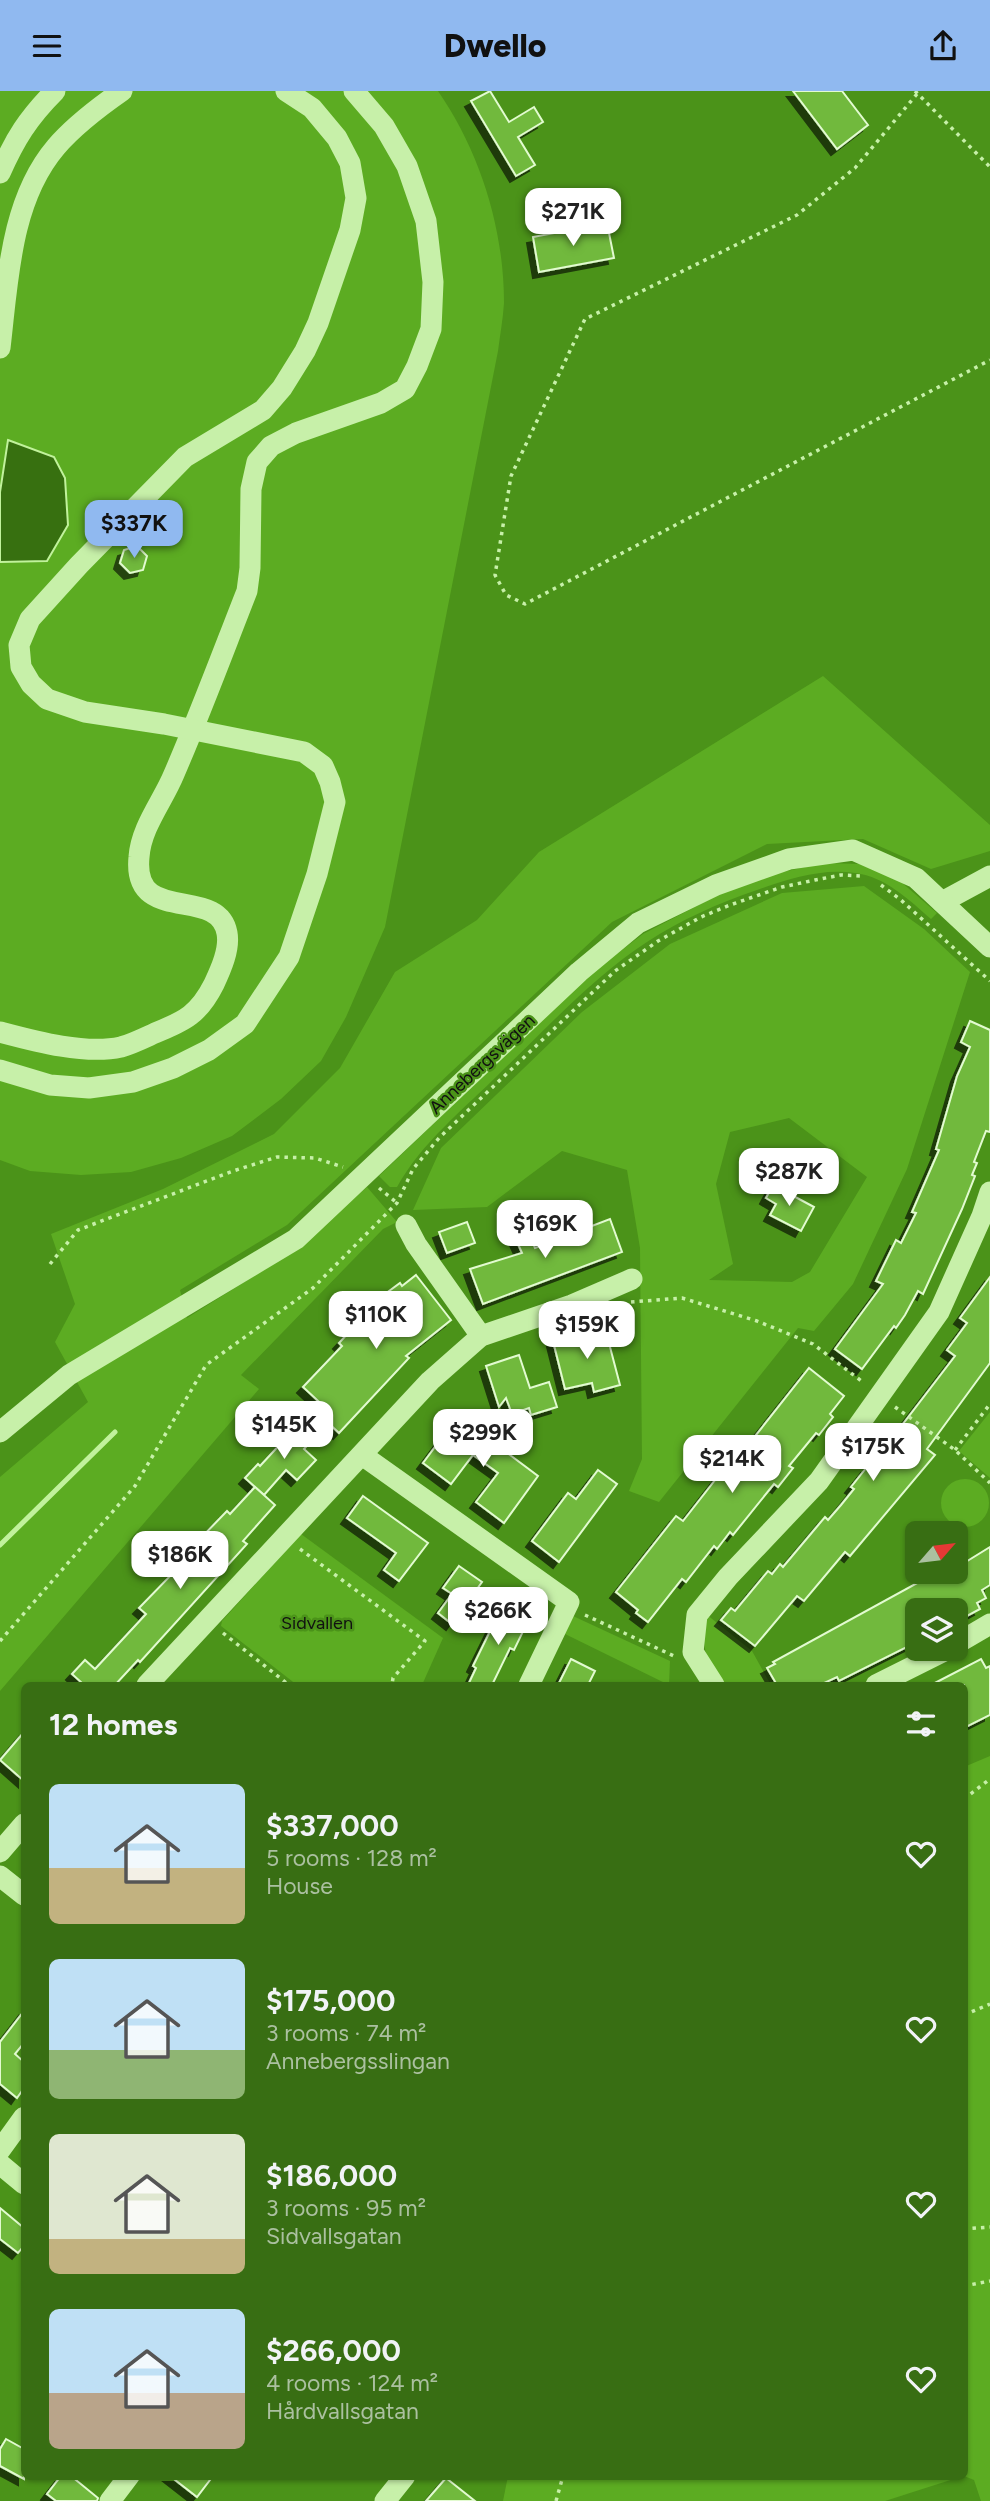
<!DOCTYPE html>
<html lang="en">
<head>
<meta charset="utf-8">
<style>
	:root { --surface:#386e13; --page:#437621; --text:#f1f3f6; --muted:#abc0a0; --accent:#90b9f0 }
	body { margin:0; font-family:Figtree,sans-serif; background:var(--page); color:var(--text); height:100vh; display:flex; flex-direction:column; font-size:26px; white-space:nowrap }
	* { box-sizing:border-box; margin:0 }
	p { font-size:23px; color:var(--muted) }
	.icon { flex:none; width:38px; height:38px; fill:none; stroke:currentColor; stroke-width:2; stroke-linecap:round; stroke-linejoin:round }
	.map { position:relative; flex:1; overflow:hidden }
	.drawer { position:absolute; left:21px; top:1591px; width:947px; height:798px; display:flex; flex-direction:column; background:var(--surface); border-radius:10px; box-shadow:0 2px 5px #0004 }
	.drawer>* { flex:none }
	.needle { width:46px; rotate:62deg }
	.fabs { position:absolute; left:905px; top:1430px; display:grid; gap:14px }
	.fabs a { display:grid; place-items:center; width:63px; height:63px; border-radius:10px; background:var(--surface); box-shadow:0 2px 5px #0004; font-size:35px }
	.price { position:absolute; translate:-50% -60px; padding:0 16px; border-radius:14px; background:#fff; color:#222; font-size:23px; line-height:46px; filter:drop-shadow(0 2px 4px #0008) }
	.price::after { content:''; position:absolute; left:50%; top:42px; width:21px; height:16px; margin-left:-10px; background:inherit; clip-path:polygon(0 0,100% 0,50% 100%) }
	.price.current { background:var(--accent); color:#111 }
	ul { padding:0; list-style:none }
	li { display:flex; align-items:center; gap:21px; height:175px; padding:0 28px }
	li span { display:grid; place-items:center; flex:none; width:196px; height:140px; border-radius:10px; color:#555 }
	li>.icon { margin-inline-start:auto }
	span .icon { width:84px; height:84px; fill:#fffc; stroke-width:1 }
	li b { font-size:30px }
	h2 { display:flex; justify-content:space-between; align-items:center; height:84px; padding:0 28px; font-size:30px }
	header { display:flex; justify-content:space-between; align-items:center; height:91px; padding:0 28px; background:var(--accent); color:#111; font-size:32px; font-weight:800 }
	.map>svg:first-child { display:block }
	.green { fill:#5cac22; fill-rule:evenodd }
	.water { fill:#377010; stroke:#c1f29c; stroke-width:2 }
	.lines { fill:none; stroke-linecap:round; stroke-linejoin:round }
	.stream { stroke:#c1f29c; stroke-width:5 }
	.building { fill:#71b93e; stroke:#e2fbd0; stroke-width:2; filter:url(#shadow) }
	.path { stroke:#c7f0a9; stroke-width:3.5; stroke-dasharray:3.5 5; stroke-linecap:butt }
	.minor { stroke:#c7f0a9; stroke-width:21 }
	.labels { text-anchor:middle; dominant-baseline:central; stroke-width:5; stroke-linejoin:round; paint-order:stroke }
	.street-label { font-size:18px; fill:#111; stroke:#4b9319 }
	.park-label { font-size:18px; fill:#111; stroke:#4b9319 }
</style>
</head>
<body>
<header><svg class="icon" aria-label="menu" viewBox="0 0 24 24"><path d="M4 6h16M4 12h16M4 18h16"/></svg>Dwello<svg class="icon" aria-label="share" viewBox="0 0 24 24"><path d="M12 15V3M7 8l5-5 5 5M5 13v7h14v-7"/></svg></header>
<div class="map">
<svg width="990" height="2410" viewBox="0 0 990 2410">
	<defs>
		<filter id="shadow"><feDropShadow dx="-6" dy="6" stdDeviation="0" flood-color="#0009"/></filter>
	</defs>
	<rect width="100%" height="100%" fill="#4b9319"/>
	<g class="green">
		<path d="M 0,0 L 438,0 C 480,61 504,137 504,212 C 503,228 500,244 498,260 L 385,836 L 346,926 L 321,970 L 281,1008 L 232,1045 L 181,1067 L 131,1081 L 81,1084 L 30,1080 L 0,1069 Z"/>
		<path d="M 823,585 L 990,734 L 990,760 L 931,778 L 863,748 L 767,753 L 612,831 L 287,1134 L 180,1199 L 187,1227 L 292,1161 L 367,1096 L 397,1131 L 383,1138 L 241,1284 L 259,1298 L 0,1600 L 0,1386 L 88,1311 L 55,1251 L 75,1213 L 51,1143 L 163,1098 L 274,1043 L 340,977 L 395,881 L 477,829 L 539,761 Z"/>
		<path d="M 824,772 L 860,773 L 900,790 L 937,822 L 931,828 C 909,809 886,786 855,782 C 821,777 789,788 757,799 C 719,812 680,829 647,851 C 592,887 547,937 500,982 C 464,1018 422,1051 397,1096 L 390,1096 L 379,1085 L 589,884 L 643,843 L 720,803 L 778,782 Z"/>
		<path d="M 864,795 L 924,838 L 970,881 L 907,1078 L 853,1193 L 814,1240 L 798,1237 L 659,1411 L 629,1400 L 642,1368 L 640,1157 L 627,1079 L 562,1060 L 487,1116 L 413,1119 L 441,1057 L 582,921 L 670,853 L 782,802 ZM 789,1027 L 867,1086 L 810,1181 L 792,1191 L 709,1189 L 733,1173 L 716,1093 L 730,1041 Z"/>
		<path d="M 990,1321 L 990,1387 L 959,1360 Z"/>
		<circle cx="965" cy="1412" r="24"/>
		<path d="M 301,1443 L 443,1547 L 422,1594 L 297,1594 L 221,1535 L 222,1530 Z"/>
		<path d="M 706,1523 L 752,1560 L 771,1594 C 761,1594 735,1597 726,1594 C 704,1584 701,1543 706,1523 Z"/>
		<path d="M 573,1525 L 670,1570 L 669,1594 L 565,1543 Z"/>
		<path d="M 990,1665 L 990,2410 L 981,2410 L 974,2389 L 964,2385 L 964,1676 Z"/>
		<path d="M 508,2385 L 963,2385 L 885,2410 L 503,2410 Z"/>
	</g>
	<path class="water" d="M 8,349 L 54,366 L 65,387 L 68,434 L 47,470 L 0,471 L 0,401 Z"/>
	<g class="lines">
		<path class="stream" d="M 0,1454 L 115,1341"/>
	</g>
	<g class="building">
		<path d="M 490,0 L 509,31 L 534,16 L 543,31 L 518,46 L 535,74 L 516,85 L 471,10 Z"/>
		<path d="M 793,0 L 842,0 L 868,34 L 837,58 Z"/>
		<path d="M 607,132 L 614,167 L 539,181 L 533,146 Z"/>
		<path d="M 137,455 L 147,465 L 143,479 L 130,482 L 120,472 L 124,459 Z"/>
		<path d="M 970,930 L 990,939 L 990,1041 L 986,1040 L 974,1071 L 977,1072 L 972,1084 L 975,1085 L 962,1118 L 923,1203 L 918,1200 L 905,1224 L 896,1237 L 894,1235 L 862,1278 L 835,1258 L 883,1193 L 876,1190 L 896,1149 L 901,1152 L 916,1122 L 912,1121 L 939,1059 L 936,1058 L 957,985 L 970,956 L 961,951 Z"/>
		<path d="M 773,1094 L 814,1116 L 801,1140 L 770,1124 L 776,1113 L 766,1107 Z"/>
		<path d="M 610,1128 L 622,1161 L 483,1213 L 470,1178 L 522,1162 L 514,1144 L 527,1138 L 535,1157 L 563,1147 L 561,1143 L 582,1135 L 584,1138 Z"/>
		<path d="M 467,1131 L 475,1152 L 447,1162 L 439,1141 Z"/>
		<path d="M 416,1184 L 451,1229 L 406,1265 L 409,1267 L 339,1342 L 323,1327 L 329,1320 L 303,1296 L 342,1255 L 339,1252 L 363,1226 L 365,1229 L 383,1209 L 381,1206 L 400,1192 L 402,1195 Z"/>
		<path d="M 990,1186 L 990,1272 L 927,1358 L 935,1364 L 850,1465 L 845,1461 L 804,1510 L 797,1505 L 755,1555 L 721,1529 L 731,1517 L 735,1520 L 768,1480 L 772,1483 L 780,1473 L 783,1476 L 825,1426 L 828,1429 L 841,1414 L 854,1398 L 851,1396 L 867,1376 L 870,1379 L 896,1348 L 893,1346 L 955,1265 L 947,1259 L 967,1232 L 960,1227 Z"/>
		<path d="M 605,1237 L 620,1294 L 594,1301 L 592,1292 L 565,1298 L 553,1250 Z"/>
		<path d="M 519,1264 L 530,1297 L 549,1291 L 557,1316 L 531,1324 L 529,1317 L 512,1323 L 506,1307 L 499,1316 L 486,1275 Z"/>
		<path d="M 809,1277 L 844,1305 L 830,1323 L 833,1326 L 819,1344 L 816,1342 L 803,1358 L 789,1375 L 793,1377 L 778,1396 L 774,1393 L 733,1444 L 730,1441 L 717,1458 L 714,1455 L 686,1491 L 682,1488 L 648,1531 L 636,1522 L 638,1519 L 616,1501 L 676,1425 L 683,1430 L 723,1379 L 726,1382 Z"/>
		<path d="M 453,1332 L 465,1341 L 470,1334 L 538,1385 L 504,1432 L 476,1411 L 498,1382 L 473,1364 L 451,1393 L 423,1372 Z"/>
		<path d="M 298,1334 L 313,1348 L 304,1358 L 316,1369 L 297,1389 L 286,1379 L 264,1404 L 245,1387 L 258,1373 L 260,1375 Z"/>
		<path d="M 598,1379 L 617,1393 L 559,1471 L 532,1450 L 568,1402 L 576,1408 Z"/>
		<path d="M 255,1396 L 275,1414 L 243,1450 L 247,1453 L 140,1571 L 138,1569 L 115,1594 L 80,1594 L 82,1592 L 72,1583 L 85,1569 L 95,1578 L 146,1523 L 139,1517 L 172,1483 L 178,1488 L 204,1460 L 197,1451 L 227,1420 L 230,1423 Z"/>
		<path d="M 363,1405 L 428,1452 L 399,1490 L 384,1479 L 396,1462 L 347,1427 Z"/>
		<path d="M 990,1456 L 990,1494 L 982,1499 L 986,1507 L 977,1512 L 980,1518 L 967,1525 L 963,1519 L 917,1519 L 917,1551 L 839,1590 L 837,1586 L 820,1594 L 777,1594 L 767,1577 L 775,1573 L 773,1571 L 939,1480 L 956,1480 L 956,1477 Z"/>
		<path d="M 459,1475 L 482,1491 L 452,1533 L 438,1522 L 452,1503 L 443,1497 Z"/>
		<path d="M 510,1517 L 530,1526 L 514,1559 L 510,1557 L 492,1594 L 468,1594 L 476,1577 L 473,1575 L 497,1526 L 504,1529 Z"/>
		<path d="M 571,1568 L 595,1580 L 588,1594 L 558,1594 Z"/>
		<path d="M 981,1568 L 986,1577 L 990,1575 L 990,1624 L 964,1637 L 964,1594 L 931,1594 Z"/>
		<path d="M 24,1641 L 24,1690 L 0,1669 Z"/>
		<path d="M 24,1920 L 24,1952 L 15,1963 L 24,1971 L 24,1997 L 17,2007 L 0,1993 L 0,1951 Z"/>
		<path d="M 0,2117 L 24,2137 L 24,2155 L 18,2162 L 0,2148 Z"/>
		<path d="M 6,2348 L 24,2358 L 24,2388 L 0,2375 L 0,2358 Z"/>
		<path d="M 61,2385 L 71,2385 L 98,2407 L 97,2410 L 56,2410 L 47,2403 Z"/>
		<path d="M 170,2385 L 213,2385 L 197,2406 Z"/>
		<path d="M 446,2387 L 475,2410 L 426,2410 Z"/>
	</g>
	<g class="lines">
		<g class="path">
			<path d="M 915,0 L 990,76"/>
			<path d="M 917,3 L 855,77 L 797,124 L 585,228 L 511,385 L 495,484 L 506,504 L 525,513 L 990,269"/>
			<path d="M 881,794 L 901,809 L 990,890"/>
			<path d="M 379,1097 L 397,1112"/>
			<path d="M 50,1173 L 78,1139 L 233,1080 L 277,1066 L 315,1067 L 343,1076"/>
			<path d="M 631,1211 L 682,1207 L 757,1230 L 813,1253 L 864,1292"/>
			<path d="M 895,1316 L 955,1359 L 990,1392"/>
			<path d="M 955,1359 L 990,1313"/>
			<path d="M 300,1458 L 425,1550 L 393,1587 L 392,1594"/>
			<path d="M 585,1524 L 674,1565"/>
			<path d="M 223,1542 L 289,1594"/>
			<path d="M 0,1550 L 135,1395 L 206,1274 L 313,1197 L 397,1112 L 413,1078 L 440,1046 L 615,880 L 658,850 L 701,826 L 730,814 L 782,796 L 815,789 L 841,784 L 862,785"/>
			<path d="M 964,1708 L 990,1688"/>
			<path d="M 964,1924 L 990,1913"/>
			<path d="M 964,2138 L 990,2136"/>
			<path d="M 964,2195 L 990,2190"/>
			<path d="M 556,2410 L 563,2385"/>
		</g>
		<g class="minor">
			<path d="M 0,82 C 15,48 28,27 55,0"/>
			<path d="M 0,257 C 8,190 10,110 56,56 C 74,35 99,16 122,0"/>
			<path d="M 942,811 L 990,785"/>
			<path d="M 0,941 C 34,950 85,964 121,956 C 132,953 144,947 155,942 C 185,930 199,923 214,893 C 221,878 230,858 227,842 C 218,793 132,836 139,766 C 141,736 163,710 174,683 C 200,623 223,561 247,500 L 250,477 L 251,398 L 257,371 L 271,355 L 296,342 L 381,312 L 405,298 L 417,275 L 431,238 L 433,191 L 426,130 L 407,75 L 384,35 L 354,0"/>
			<path d="M 0,979 L 50,994 L 89,997 L 133,991 L 173,977 L 209,959 L 245,933 L 289,866 L 317,783 L 335,711 L 330,691 L 323,675 L 304,661 L 164,633 L 85,621 L 47,608 L 31,593 L 21,576 L 19,554 L 30,528 L 79,474 L 185,366 L 263,319 L 282,297 L 305,260 L 318,232 L 350,139 L 356,107 L 350,72 L 337,47 L 312,17 L 286,0"/>
			<path d="M 406,1134 L 416,1153 L 481,1245"/>
			<path d="M 0,1341 L 69,1284 L 296,1148 L 579,881 L 638,832 L 716,794 L 789,768 L 853,759 L 916,787 L 990,856"/>
			<path d="M 362,1364 L 569,1511 L 529,1594"/>
			<path d="M 956,1553 L 990,1533"/>
			<path d="M 147,1594 L 430,1290 L 481,1245 L 572,1214 L 632,1188"/>
			<path d="M 714,1594 L 693,1561 L 697,1524 L 728,1486 L 819,1390 L 939,1221 L 982,1125 L 990,1101"/>
			<path d="M 876,1594 L 948,1558"/>
			<path d="M 0,1761 L 24,1733"/>
			<path d="M 0,1785 L 24,1804"/>
			<path d="M 0,2059 L 24,2026"/>
			<path d="M 0,2073 L 24,2093"/>
			<path d="M 110,2410 L 129,2385"/>
			<path d="M 385,2410 L 405,2385"/>
		</g>
	</g>
	<g class="labels">
		<g class="street-label">
			<text transform="translate(482 973) rotate(-43)">Annebergsvägen</text>
		</g>
		<g class="park-label">
			<text x="317" y="1532">Sidvallen</text>
		</g>
	</g>
</svg>
<div class="fabs">
<a><svg class="needle" viewBox="-14 -14 28 28"><path d="M0-13l5 13h-10z" fill="#e53935"/><path d="M0 13l5-13h-10z" fill="#abc0a0"/></svg></a>
<a><svg class="icon" aria-label="layers" viewBox="0 0 24 24"><path d="M12 4l9 5-9 5-9-5zM3 14l9 5 9-5"/></svg></a>
</div>
<b class="price" style="left:573px;top:157px">$271K</b>
<b class="price current" style="left:134px;top:469px">$337K</b>
<b class="price" style="left:789px;top:1117px">$287K</b>
<b class="price" style="left:545px;top:1169px">$169K</b>
<b class="price" style="left:376px;top:1260px">$110K</b>
<b class="price" style="left:587px;top:1270px">$159K</b>
<b class="price" style="left:284px;top:1370px">$145K</b>
<b class="price" style="left:483px;top:1378px">$299K</b>
<b class="price" style="left:873px;top:1392px">$175K</b>
<b class="price" style="left:732px;top:1404px">$214K</b>
<b class="price" style="left:180px;top:1500px">$186K</b>
<b class="price" style="left:498px;top:1556px">$266K</b>
<section class="drawer">
<h2>12 homes<svg class="icon" aria-label="filters" viewBox="0 0 24 24"><path d="M4 7h16M4 17h16"/><circle cx="9" cy="7" r="2"/><circle cx="15" cy="17" r="2"/></svg></h2>
<ul>
<li><span style="background:linear-gradient(#bfe0f5 60%,#c2b280 0)"><svg class="icon" aria-label="home" viewBox="0 0 24 24"><path d="M3 11l9-7 9 7M6 9v11h12V9"/></svg></span><div><b>$337,000</b><p>5 rooms · 128 m²</p><p>House</p></div><svg class="icon" aria-label="heart" viewBox="0 0 24 24"><path d="M12 20l-8-8c-3-5 5-10 8-4 3-6 11-1 8 4z"/></svg></li>
<li><span style="background:linear-gradient(#bfe0f5 65%,#8fb573 0)"><svg class="icon" aria-label="home" viewBox="0 0 24 24"><path d="M3 11l9-7 9 7M6 9v11h12V9"/></svg></span><div><b>$175,000</b><p>3 rooms · 74 m²</p><p>Annebergsslingan</p></div><svg class="icon" aria-label="heart" viewBox="0 0 24 24"><path d="M12 20l-8-8c-3-5 5-10 8-4 3-6 11-1 8 4z"/></svg></li>
<li><span style="background:linear-gradient(#dfe7d0 75%,#c2b280 0)"><svg class="icon" aria-label="home" viewBox="0 0 24 24"><path d="M3 11l9-7 9 7M6 9v11h12V9"/></svg></span><div><b>$186,000</b><p>3 rooms · 95 m²</p><p>Sidvallsgatan</p></div><svg class="icon" aria-label="heart" viewBox="0 0 24 24"><path d="M12 20l-8-8c-3-5 5-10 8-4 3-6 11-1 8 4z"/></svg></li>
<li><span style="background:linear-gradient(#bfe0f5 60%,#b9a48a 0)"><svg class="icon" aria-label="home" viewBox="0 0 24 24"><path d="M3 11l9-7 9 7M6 9v11h12V9"/></svg></span><div><b>$266,000</b><p>4 rooms · 124 m²</p><p>Hårdvallsgatan</p></div><svg class="icon" aria-label="heart" viewBox="0 0 24 24"><path d="M12 20l-8-8c-3-5 5-10 8-4 3-6 11-1 8 4z"/></svg></li>
</ul>
</section>
</div>
</body>
</html>
